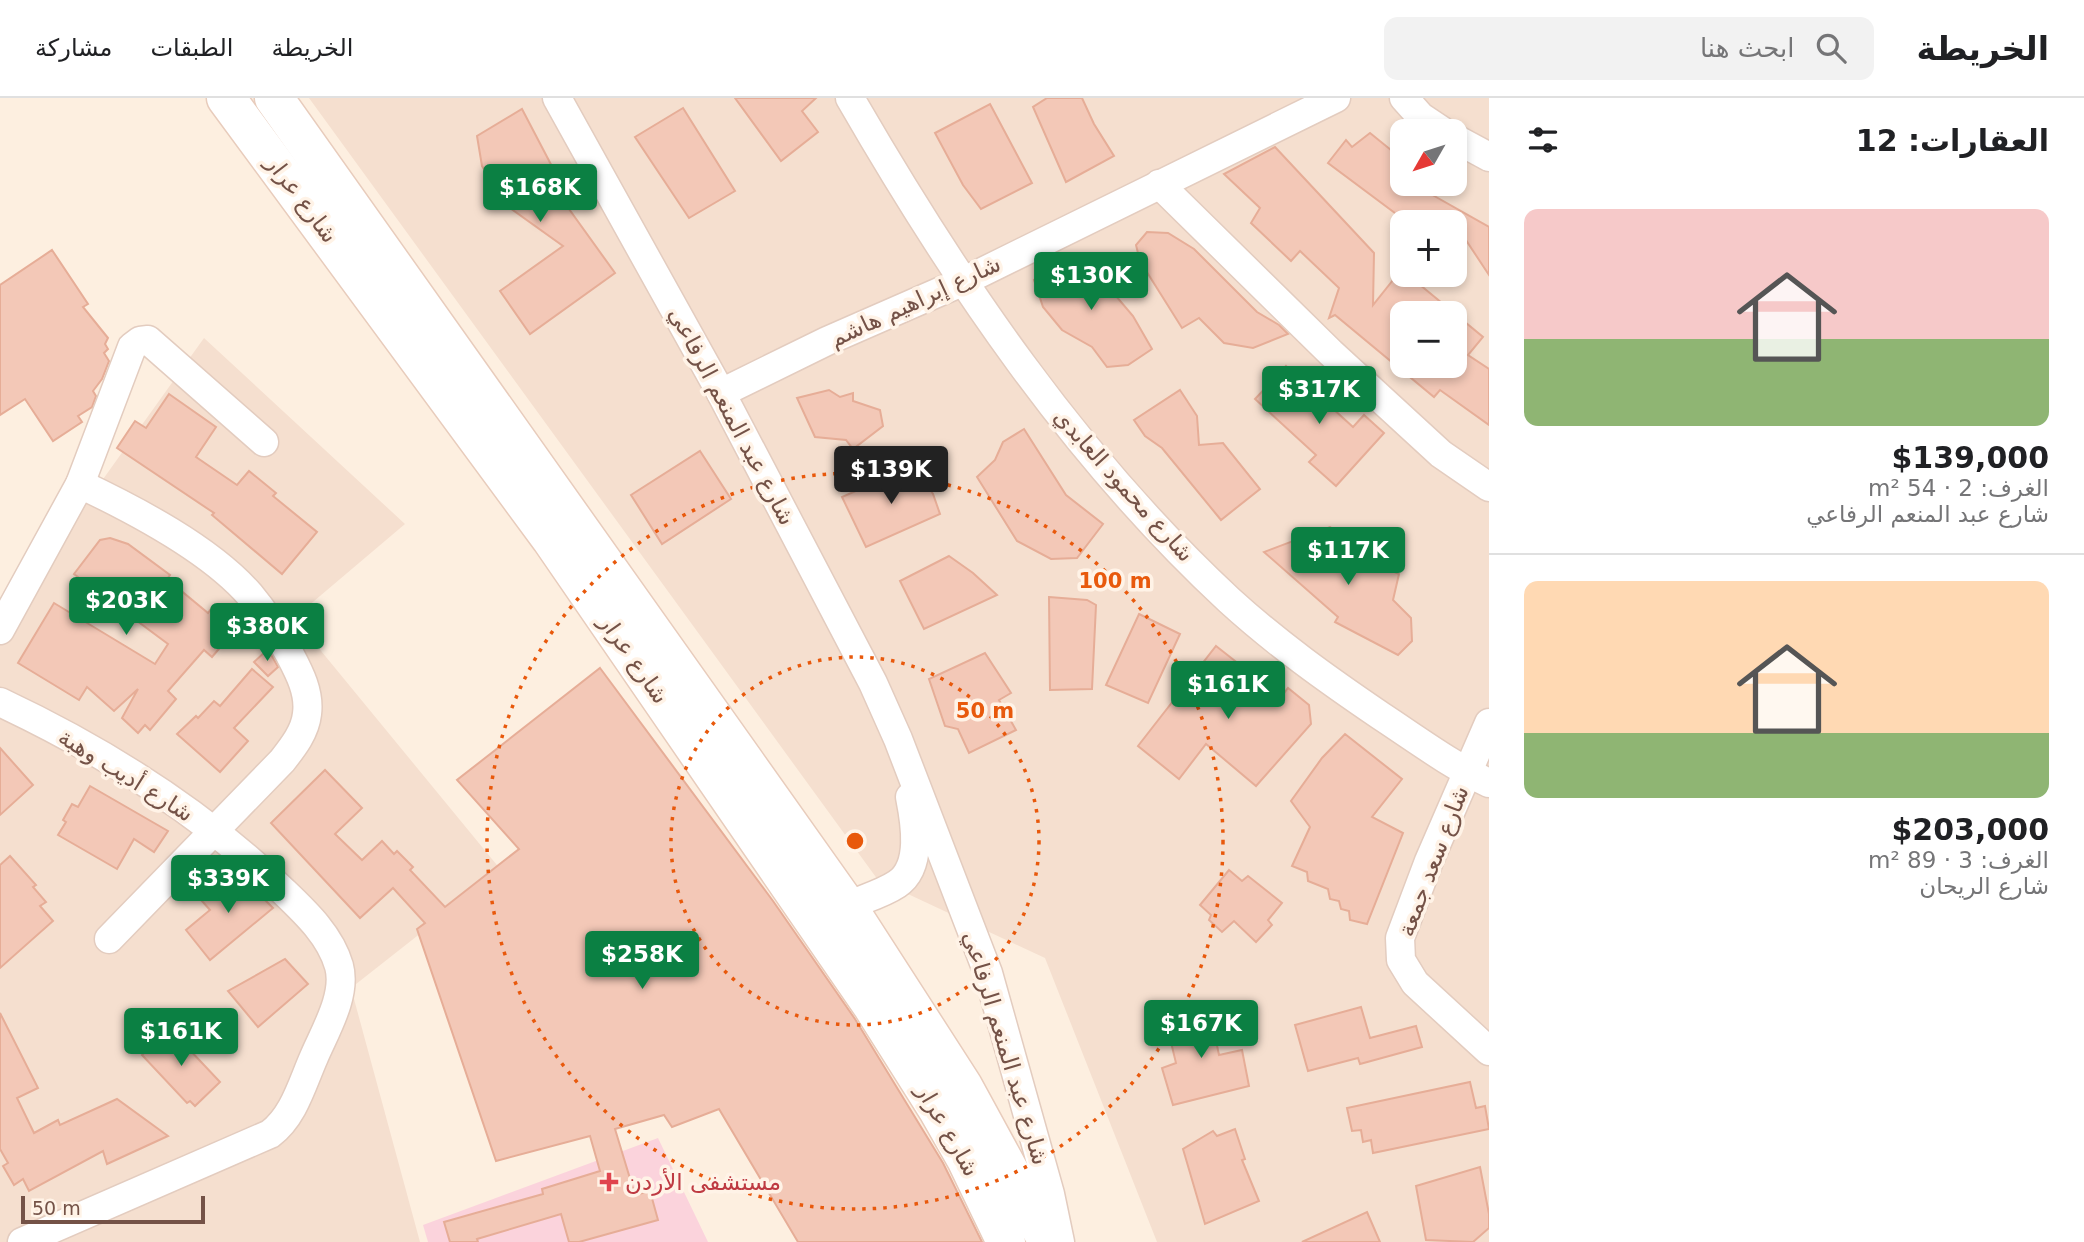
<!DOCTYPE html>
<html lang="ar">
<head>
<meta charset="utf-8">
<style>
	:root { --surface:#fff; --page:#f2f2f2; --text:#202124; --muted:#757577; --line:#e0e0e0; --accent:#0b8043 }
	body { margin:0; font-family:"DejaVu Sans",Cairo,sans-serif; background:var(--page); color:var(--text); direction:rtl; height:100vh; display:flex; flex-direction:column; font-size:26px; white-space:nowrap }
	* { box-sizing:border-box; margin:0 }
	p { font-size:23px; color:var(--muted) }
	.icon { flex:none; width:38px; height:38px; fill:none; stroke:currentColor; stroke-width:2; stroke-linecap:round; stroke-linejoin:round }
	.map { position:relative; flex:1; overflow:hidden; direction:ltr }
	.panel { display:flex; flex-direction:column; background:var(--surface); width:595px }
	.panel>* { flex:none }
	.needle { width:46px; rotate:231deg }
	.tools { position:absolute; left:1390px; top:21px; display:grid; gap:14px }
	.tools a { display:grid; place-items:center; width:77px; height:77px; border-radius:14px; background:var(--surface); box-shadow:0 4px 10px #0003; font-size:35px }
	.scale { position:absolute; left:21px; bottom:18px; width:184px; box-sizing:border-box; padding-left:7px; border:4px solid #745247; border-top:0; font-size:19px; line-height:24px; white-space:nowrap; color:#745247; -webkit-text-stroke:5px #fff3e7; paint-order:stroke }
	.price { position:absolute; translate:-50% -60px; padding:0 16px; border-radius:7px; background:var(--accent); color:#fff; font-size:23px; line-height:46px; filter:drop-shadow(0 2px 4px #0008) }
	.price::after { content:''; position:absolute; left:50%; top:42px; width:21px; height:16px; margin-left:-10px; background:inherit; clip-path:polygon(0 0,100% 0,50% 100%) }
	.price.on { background:#222; color:#fff }
	ul { padding:0; list-style:none }
	li { display:grid; align-content:center; gap:14px; height:371px; padding:0 35px }
	li+li { border-top:2px solid var(--line) }
	li span { display:grid; place-items:center; height:217px; border-radius:14px; color:#555 }
	li>.icon { margin-inline-start:auto }
	span .icon { width:126px; height:126px; fill:#fffc; stroke-width:1 }
	li b { font-size:30px }
	h2 { display:flex; justify-content:space-between; align-items:center; height:84px; padding:0 35px; font-size:30px }
	header { display:flex; align-items:center; gap:42px; box-sizing:border-box; height:98px; padding:0 35px; background:var(--surface); border-bottom:2px solid var(--line) }
	header strong { font-size:33px }
	nav { display:flex; gap:38px; margin-inline-start:auto; font-size:24px }
	.search { width:490px; height:63px; background:var(--page); display:flex; align-items:center; gap:18px; box-sizing:border-box; padding:0 24px; border-radius:14px; color:var(--muted); font-size:26px }
	main { display:flex; flex:1; min-height:0 }
	.map>svg:first-child { display:block }
	.residential { fill:#f5dfcf; fill-rule:evenodd }
	.medical { fill:#fbd3dc }
	.building { fill:#f3c8b7; stroke:#e6ad97; stroke-width:2; fill-rule:evenodd }
	.lines { fill:none; stroke-linecap:round; stroke-linejoin:round }
	.minor-casing { stroke:#e3ccbf; stroke-width:31 }
	.secondary-casing { stroke:#e8ccbc; stroke-width:41 }
	.minor { stroke:#fff; stroke-width:28 }
	.secondary { stroke:#fff; stroke-width:38 }
	.ring { fill:none; stroke:#e8590c; stroke-width:3.5; stroke-dasharray:3.5 7 }
	.health-dot { fill:#e0444e; stroke:#fff3e7; stroke-width:2.5 }
	.labels { text-anchor:middle; dominant-baseline:central; stroke-width:7; stroke-linejoin:round; paint-order:stroke }
	.street-label { font-size:23px; fill:#745247; stroke:#fff3e7 }
	.health-label { font-size:23px; fill:#be3a42; stroke:#fff3e7; text-anchor:start }
	.centre { fill:#e8590c; stroke:#fff3e7; stroke-width:3.5 }
	.ring-label { font-size:21px; text-anchor:middle; font-weight:bold; fill:#e8590c; stroke:#fff3e7; stroke-width:7; stroke-linejoin:round; paint-order:stroke }
</style>
</head>
<body>
<header>
<strong>الخريطة</strong>
<div class="search"><svg class="icon" aria-label="search" viewBox="0 0 24 24"><circle cx="10" cy="10" r="6"/><path d="M15 15l6 6"/></svg>ابحث هنا</div>
<nav><a>الخريطة</a><a>الطبقات</a><a>مشاركة</a></nav>
</header>
<main>
<section class="panel">
<h2>العقارات: 12<svg class="icon" aria-label="filters" viewBox="0 0 24 24"><path d="M4 7h16M4 17h16"/><circle cx="9" cy="7" r="2"/><circle cx="15" cy="17" r="2"/></svg></h2>
<ul>
<li><span style="background:linear-gradient(#f6c9c9 60%,#8fb573 0)"><svg class="icon" aria-label="home" viewBox="0 0 24 24"><path d="M3 11l9-7 9 7M6 9v11h12V9"/></svg></span><div><b>$139,000</b><p>الغرف: 2 · 54 m²</p><p>شارع عبد المنعم الرفاعي</p></div></li>
<li><span style="background:linear-gradient(#ffd9b3 70%,#8fb573 0)"><svg class="icon" aria-label="home" viewBox="0 0 24 24"><path d="M3 11l9-7 9 7M6 9v11h12V9"/></svg></span><div><b>$203,000</b><p>الغرف: 3 · 89 m²</p><p>شارع الريحان</p></div></li>
</ul>
</section>
<div class="map">
<svg width="1489" height="1144" viewBox="0 0 1489 1144">
	<rect width="100%" height="100%" fill="#fdefe0"/>
	<g class="residential">
		<path d="M 309,0 L 1489,0 L 1489,1144 L 1157,1144 L 1045,860 L 878,782 ZM 1402,33 L 1454,33 L 1454,86 L 1402,86 ZM 1402,124 L 1454,124 L 1454,177 L 1402,177 ZM 1402,215 L 1454,215 L 1454,268 L 1402,268 Z"/>
		<path d="M 204,240 L 405,426 L 294,520 L 501,772 L 351,890 L 420,1144 L 0,1144 L 0,545 L 91,398 Z"/>
	</g>
	<path class="medical" d="M 658,1040 L 708,1144 L 428,1144 L 423,1127 Z"/>
	<g class="building">
		<path d="M 735,0 L 816,0 L 802,13 L 818,34 L 781,63 Z"/>
		<path d="M 1047,0 L 1082,0 L 1094,26 L 1114,58 L 1066,84 L 1033,9 Z"/>
		<path d="M 990,6 L 1032,85 L 981,111 L 963,87 L 935,35 Z"/>
		<path d="M 683,10 L 735,93 L 689,120 L 635,39 Z"/>
		<path d="M 522,11 L 569,101 L 564,104 L 615,175 L 530,236 L 500,193 L 563,148 L 510,110 L 482,68 L 477,38 Z"/>
		<path d="M 1370,35 L 1402,61 L 1402,86 L 1436,86 L 1429,95 L 1489,129 L 1489,177 L 1454,124 L 1407,124 L 1328,65 L 1346,42 L 1352,49 Z"/>
		<path d="M 1275,49 L 1374,155 L 1373,207 L 1401,172 L 1402,177 L 1408,177 L 1483,239 L 1468,257 L 1489,271 L 1489,327 L 1440,292 L 1434,299 L 1335,217 L 1329,220 L 1339,190 L 1300,153 L 1291,163 L 1251,125 L 1260,110 L 1224,76 ZM 1402,215 L 1454,215 L 1454,268 L 1402,268 Z"/>
		<path d="M 1147,134 L 1168,135 L 1194,151 L 1257,214 L 1279,227 L 1288,236 L 1253,250 L 1224,245 L 1199,220 L 1182,230 L 1140,163 L 1136,147 Z"/>
		<path d="M 52,152 L 88,206 L 83,209 L 108,240 L 105,246 L 108,251 L 104,255 L 109,263 L 102,281 L 93,293 L 96,298 L 92,309 L 78,318 L 82,324 L 53,343 L 25,301 L 0,317 L 0,187 Z"/>
		<path d="M 1072,156 L 1086,178 L 1099,178 L 1133,218 L 1152,251 L 1128,267 L 1107,269 L 1092,249 L 1062,232 L 1043,209 L 1034,182 L 1050,171 L 1050,161 Z"/>
		<path d="M 1286,268 L 1353,329 L 1364,317 L 1384,335 L 1336,388 L 1309,364 L 1316,357 L 1255,301 Z"/>
		<path d="M 829,292 L 840,299 L 853,295 L 853,303 L 880,312 L 883,328 L 853,351 L 846,342 L 815,339 L 797,300 Z"/>
		<path d="M 1180,292 L 1197,318 L 1199,347 L 1223,345 L 1260,391 L 1221,422 L 1162,350 L 1145,338 L 1134,322 Z"/>
		<path d="M 169,296 L 216,329 L 196,359 L 237,387 L 249,373 L 276,395 L 273,398 L 317,434 L 282,476 L 212,417 L 214,415 L 117,350 L 135,323 L 146,330 Z"/>
		<path d="M 1024,331 L 1066,397 L 1103,426 L 1077,460 L 1051,461 L 1017,443 L 977,379 L 995,362 L 1003,344 Z"/>
		<path d="M 700,353 L 731,401 L 662,446 L 631,397 Z"/>
		<path d="M 915,367 L 933,396 L 940,416 L 866,449 L 842,399 Z"/>
		<path d="M 1330,429 L 1350,441 L 1347,453 L 1399,476 L 1393,502 L 1411,520 L 1412,543 L 1398,557 L 1335,524 L 1338,519 L 1264,454 Z"/>
		<path d="M 110,440 L 128,446 L 170,477 L 167,481 L 208,515 L 211,511 L 235,532 L 212,559 L 204,552 L 168,593 L 176,601 L 150,632 L 145,627 L 138,635 L 122,620 L 138,591 L 114,613 L 87,589 L 79,602 L 18,565 L 54,505 L 155,566 L 168,546 L 74,476 L 100,442 Z"/>
		<path d="M 949,458 L 973,475 L 997,497 L 924,531 L 900,483 Z"/>
		<path d="M 1049,499 L 1087,502 L 1096,507 L 1092,591 L 1050,592 Z"/>
		<path d="M 1139,516 L 1180,536 L 1148,605 L 1106,587 Z"/>
		<path d="M 1216,548 L 1281,599 L 1288,590 L 1309,607 L 1311,626 L 1256,688 L 1206,646 L 1179,681 L 1138,648 Z"/>
		<path d="M 268,551 L 278,569 L 268,578 L 254,564 Z"/>
		<path d="M 985,555 L 1011,595 L 999,602 L 1016,632 L 969,655 L 958,631 L 945,628 L 929,581 Z"/>
		<path d="M 600,570 L 773,803 L 855,921 L 943,1065 L 982,1144 L 798,1144 L 719,1011 L 672,1029 L 664,1017 L 615,1031 L 635,1097 L 650,1093 L 658,1122 L 579,1144 L 569,1144 L 561,1116 L 477,1141 L 478,1144 L 450,1144 L 444,1124 L 543,1096 L 542,1091 L 600,1073 L 590,1038 L 496,1063 L 417,831 L 425,825 L 393,790 L 360,820 L 271,725 L 325,672 L 362,710 L 335,736 L 362,762 L 382,743 L 394,756 L 397,753 L 413,769 L 410,772 L 445,809 L 519,751 L 457,682 Z"/>
		<path d="M 252,571 L 273,589 L 234,630 L 248,643 L 220,674 L 177,636 L 196,618 L 198,620 L 214,603 L 220,608 Z"/>
		<path d="M 1345,636 L 1402,681 L 1372,719 L 1403,735 L 1367,826 L 1350,822 L 1349,813 L 1341,811 L 1339,803 L 1330,801 L 1328,791 L 1308,783 L 1307,774 L 1292,768 L 1310,729 L 1291,703 L 1322,660 Z"/>
		<path d="M 0,650 L 33,687 L 0,717 Z"/>
		<path d="M 90,688 L 168,733 L 154,754 L 134,741 L 117,771 L 58,737 L 66,724 L 63,722 L 72,706 L 78,709 Z"/>
		<path d="M 10,758 L 36,787 L 33,789 L 46,804 L 40,808 L 53,823 L 0,870 L 0,767 Z"/>
		<path d="M 1229,772 L 1242,783 L 1248,778 L 1282,805 L 1268,822 L 1272,827 L 1256,844 L 1234,823 L 1222,834 L 1209,822 L 1211,817 L 1200,807 Z"/>
		<path d="M 237,774 L 273,810 L 210,862 L 186,832 L 210,812 L 202,803 Z"/>
		<path d="M 285,861 L 308,886 L 258,929 L 228,893 Z"/>
		<path d="M 1208,904 L 1219,957 L 1242,952 L 1249,988 L 1173,1007 L 1162,970 L 1176,965 L 1169,936 L 1181,933 L 1174,915 Z"/>
		<path d="M 1361,909 L 1370,940 L 1416,928 L 1422,949 L 1360,966 L 1358,960 L 1308,973 L 1295,927 Z"/>
		<path d="M 0,915 L 38,990 L 17,1000 L 34,1035 L 58,1022 L 60,1027 L 117,1001 L 168,1038 L 107,1066 L 103,1053 L 29,1093 L 23,1081 L 14,1087 L 3,1068 L 8,1065 L 0,1051 Z"/>
		<path d="M 170,931 L 220,984 L 195,1008 L 190,1003 L 187,1005 L 142,957 Z"/>
		<path d="M 1470,984 L 1476,1010 L 1485,1008 L 1489,1031 L 1373,1055 L 1371,1042 L 1363,1044 L 1361,1032 L 1352,1033 L 1347,1010 Z"/>
		<path d="M 1235,1031 L 1245,1061 L 1242,1062 L 1259,1103 L 1205,1126 L 1183,1051 L 1213,1033 L 1217,1038 Z"/>
		<path d="M 1480,1069 L 1489,1116 L 1489,1130 L 1473,1144 L 1426,1142 L 1416,1088 Z"/>
		<path d="M 1367,1114 L 1380,1144 L 1302,1144 Z"/>
	</g>
	<g class="lines">
		<g class="minor-casing">
			<g id="minor">
				<path d="M 557,0 L 721,295 L 873,585 L 898,641 L 988,875 L 1050,1096 L 1060,1144"/>
				<path d="M 850,0 C 955,182 1075,359 1229,502 C 1276,545 1328,582 1381,618 C 1416,641 1451,667 1489,685"/>
				<path d="M 1404,0 L 1421,19 L 1442,33"/>
				<path d="M 1454,40 L 1489,59"/>
				<path d="M 1159,86 L 1331,255 L 1441,356 L 1489,389"/>
				<path d="M 721,295 L 827,243 L 962,184 L 1336,0"/>
				<path d="M 80,386 C 135,412 210,451 250,497 C 265,515 278,535 289,555 C 299,574 310,594 307,616 C 305,634 293,649 282,663 L 109,841"/>
				<path d="M 0,532 L 80,386 L 132,249 L 140,243 L 148,242 L 264,344"/>
				<path d="M 0,604 C 102,652 202,715 282,792 C 305,814 330,837 339,868 C 347,897 325,933 314,959 C 302,986 294,1018 270,1036 L 22,1144"/>
				<path d="M 1489,625 L 1429,763 L 1400,840 L 1401,862 L 1415,885 L 1489,953"/>
				<path d="M 847,808 C 863,801 882,796 897,786 C 923,769 915,724 910,699"/>
			</g>
		</g>
		<g class="secondary-casing">
			<g id="secondary">
				<path d="M 226,0 L 551,441 L 873,909 L 938,1012 L 966,1061 L 1006,1144"/>
				<path d="M 274,0 L 847,808 L 963,988 L 1048,1144"/>
			</g>
		</g>
		<use href="#minor" class="minor"/>
		<use href="#secondary" class="secondary"/>
	</g>
	<g class="ring">
		<circle cx="855" cy="743" r="184"/>
		<circle cx="855" cy="743" r="368"/>
	</g>
	<path class="health-dot" d="M605.5 1073.5h7v7h7v7h-7v7h-7v-7h-7v-7h7z"/>
	<g class="labels">
		<g class="street-label">
			<text transform="translate(302 101) rotate(53)">شارع عرار</text>
			<text transform="translate(915 203) rotate(-25)">شارع إبراهيم هاشم</text>
			<text transform="translate(732 318) rotate(62)">شارع عبد المنعم الرفاعي</text>
			<text transform="translate(1124 387) rotate(48)">شارع محمود العابدي</text>
			<text transform="translate(634 561) rotate(55)">شارع عرار</text>
			<text transform="translate(126 677) rotate(32)">شارع أديب وهبة</text>
			<text transform="translate(1433 763) rotate(-69)">شارع سعد جمعة</text>
			<text transform="translate(1006 950) rotate(73)">شارع عبد المنعم الرفاعي</text>
			<text transform="translate(948 1032) rotate(60)">شارع عرار</text>
		</g>
		<g class="health-label">
			<text x="625" y="1084">مستشفى الأردن</text>
		</g>
	</g>
	<circle cx="855" cy="743" r="10" class="centre"/>
	<g class="ring-label">
		<text x="1115" y="490">100 m</text>
		<text x="985" y="620">50 m</text>
	</g>
</svg>
<div class="tools">
<a><svg class="needle" viewBox="-14 -14 28 28"><path d="M0-13l5 13h-10z" fill="#e53935"/><path d="M0 13l5-13h-10z" fill="#757577"/></svg></a>
<a>+</a>
<a>−</a>
</div>
<div class="scale">50 m</div>
<b class="price" style="left:540px;top:126px">$168K</b>
<b class="price" style="left:1091px;top:214px">$130K</b>
<b class="price" style="left:1319px;top:328px">$317K</b>
<b class="price on" style="left:891px;top:408px">$139K</b>
<b class="price" style="left:1348px;top:489px">$117K</b>
<b class="price" style="left:126px;top:539px">$203K</b>
<b class="price" style="left:267px;top:565px">$380K</b>
<b class="price" style="left:1228px;top:623px">$161K</b>
<b class="price" style="left:228px;top:817px">$339K</b>
<b class="price" style="left:642px;top:893px">$258K</b>
<b class="price" style="left:1201px;top:962px">$167K</b>
<b class="price" style="left:181px;top:970px">$161K</b>
</div>
</main>
</body>
</html>
